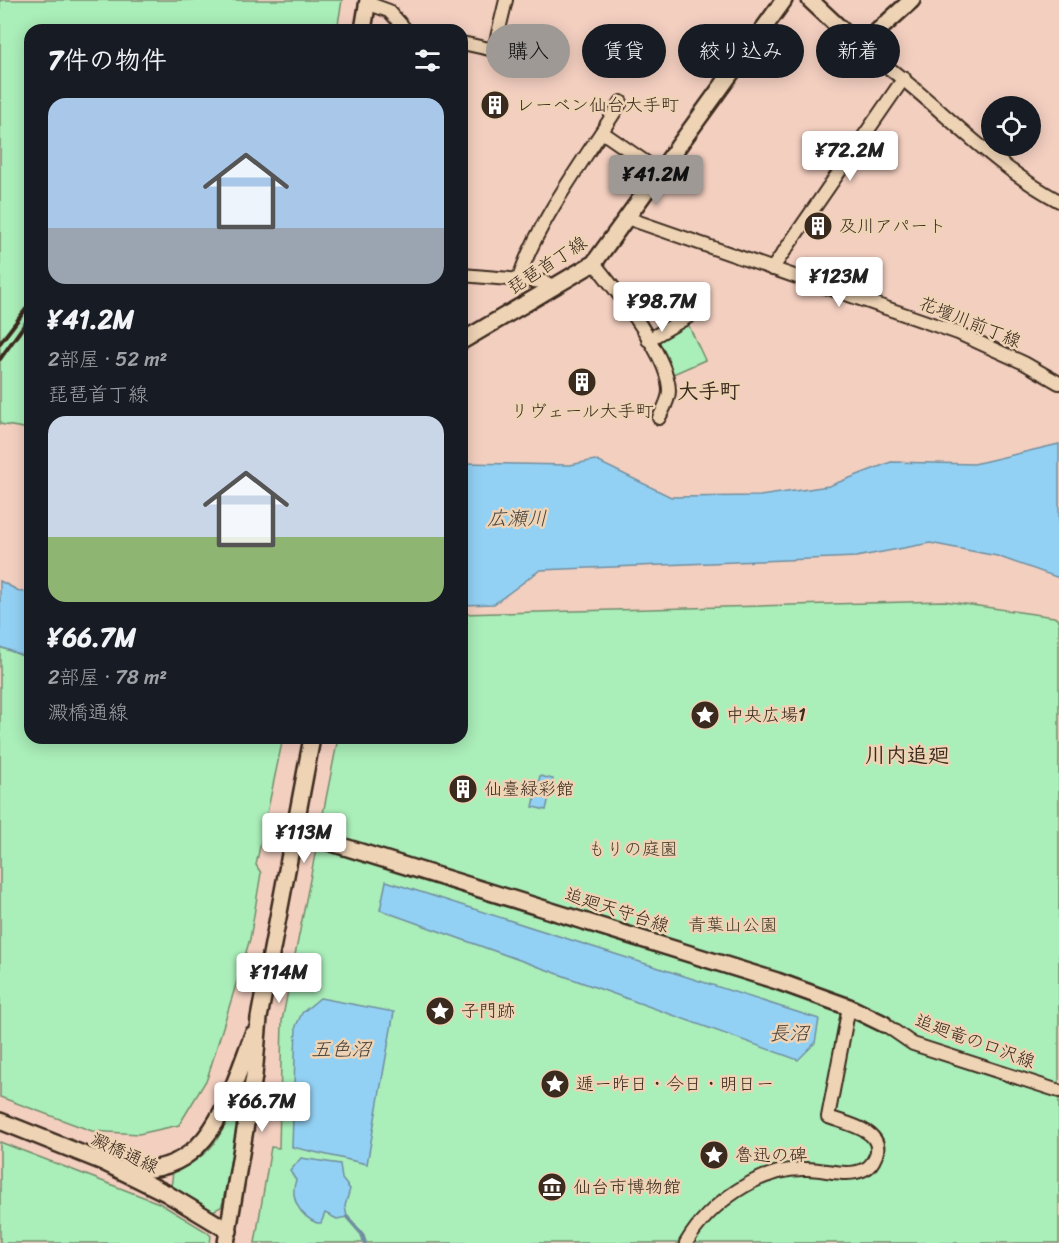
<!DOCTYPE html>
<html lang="ja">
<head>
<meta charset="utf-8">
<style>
	:root { --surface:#171b24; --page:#20242c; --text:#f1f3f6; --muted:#9ea1a6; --accent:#9f9995 }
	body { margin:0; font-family:Sriracha,"Klee One",sans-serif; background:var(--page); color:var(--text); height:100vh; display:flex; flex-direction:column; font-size:22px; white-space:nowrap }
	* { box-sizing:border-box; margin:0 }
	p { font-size:20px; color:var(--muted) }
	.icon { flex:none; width:33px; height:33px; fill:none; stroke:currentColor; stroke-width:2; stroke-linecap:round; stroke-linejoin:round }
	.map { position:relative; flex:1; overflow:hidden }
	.details { position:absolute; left:24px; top:24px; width:444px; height:720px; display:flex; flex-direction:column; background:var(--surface); border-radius:18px; box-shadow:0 3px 15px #0003 }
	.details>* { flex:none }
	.guide { position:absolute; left:486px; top:24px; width:483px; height:54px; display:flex; gap:12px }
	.fabs { position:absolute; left:981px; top:96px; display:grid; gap:12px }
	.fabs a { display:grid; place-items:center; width:60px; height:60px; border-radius:50%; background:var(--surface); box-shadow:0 3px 15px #0003; font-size:30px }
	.price { position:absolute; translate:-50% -51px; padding:0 14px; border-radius:6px; background:#fff; color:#222; font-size:20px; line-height:39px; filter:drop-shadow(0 2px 3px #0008) }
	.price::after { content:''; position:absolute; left:50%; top:36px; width:18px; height:14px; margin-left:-9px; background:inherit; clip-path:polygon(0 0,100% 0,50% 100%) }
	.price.on { background:var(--accent); color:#111 }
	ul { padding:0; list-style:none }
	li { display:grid; align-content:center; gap:12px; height:318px; padding:0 24px }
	li span { display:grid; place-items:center; height:186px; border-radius:18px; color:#555 }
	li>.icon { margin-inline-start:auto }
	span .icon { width:108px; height:108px; fill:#fffc; stroke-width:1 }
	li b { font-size:26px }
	h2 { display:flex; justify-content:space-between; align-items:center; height:72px; padding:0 24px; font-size:26px }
	.pill { padding:0 21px; border-radius:27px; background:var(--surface); box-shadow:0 3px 15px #0003; font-size:21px; line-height:54px }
	.pill.on { background:var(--accent); color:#111 }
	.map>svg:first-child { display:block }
	.green { fill:#aaeeb9; stroke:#728c6c; stroke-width:1.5 }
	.water { fill:#93d1f4; stroke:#708e9e; stroke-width:1.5 }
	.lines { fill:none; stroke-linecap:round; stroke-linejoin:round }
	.stream { stroke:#708e9e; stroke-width:4 }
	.minor-casing { stroke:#3b2a1e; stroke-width:16 }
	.tertiary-casing { stroke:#3b2a1e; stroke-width:20 }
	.minor { stroke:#eed3b5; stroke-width:12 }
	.tertiary { stroke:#eed3b5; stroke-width:15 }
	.rail { stroke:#3b2a1e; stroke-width:4 }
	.labels { text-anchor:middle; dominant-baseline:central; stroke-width:5; stroke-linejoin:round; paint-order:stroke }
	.poi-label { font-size:18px; fill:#3b2a1e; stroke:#eed3b5; text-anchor:start }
	.street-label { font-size:18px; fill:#3b2a1e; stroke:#eed3b5 }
	.park-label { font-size:18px; fill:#463e2e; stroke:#eed3b5 }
	.water-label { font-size:20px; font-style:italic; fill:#48433e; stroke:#eed3b5 }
	.quarter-label { font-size:21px; font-weight:bold; fill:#3b2a1e; stroke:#eed3b5 }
</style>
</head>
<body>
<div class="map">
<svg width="1059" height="1243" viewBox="0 0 1059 1243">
	<rect width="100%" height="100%" fill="#f3cfc0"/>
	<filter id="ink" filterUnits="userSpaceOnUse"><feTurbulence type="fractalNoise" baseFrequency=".0167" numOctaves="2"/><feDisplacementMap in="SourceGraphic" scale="12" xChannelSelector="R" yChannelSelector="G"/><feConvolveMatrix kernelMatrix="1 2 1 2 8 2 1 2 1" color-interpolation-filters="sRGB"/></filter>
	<g filter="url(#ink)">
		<g class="green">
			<path d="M 0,0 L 342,0 L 337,30 L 30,30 L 30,429 L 0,424 Z"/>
			<path d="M 687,322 L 705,360 L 671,375 L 655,342 Z"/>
			<path d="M 944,601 L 1054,617 L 1059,620 L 1059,1243 L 255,1243 L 271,1147 L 279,1148 L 282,1021 L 338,738 L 462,738 L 462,614 Z"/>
			<path d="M 0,647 L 23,656 L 30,655 L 30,738 L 283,738 L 256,865 L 261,873 L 250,939 L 207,1079 L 179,1125 L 139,1134 L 92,1131 L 0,1097 Z"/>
			<path d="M 238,1094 L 242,1094 L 242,1101 L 223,1202 L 221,1207 L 211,1212 L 171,1188 L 173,1172 C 217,1153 221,1135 238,1094 Z"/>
			<path d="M 0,1142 L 159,1203 L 207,1232 L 211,1236 L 210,1243 L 0,1243 Z"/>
		</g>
		<g class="water">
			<path d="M 1059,444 L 1059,578 L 997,556 L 930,543 L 856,557 L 540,570 L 494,604 L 462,605 L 462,463 L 570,465 L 595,460 L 671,497 L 760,496 L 829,486 L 891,462 L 974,464 Z"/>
			<path d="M 0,581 L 21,592 L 30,591 L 30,655 L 24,656 L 0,647 Z"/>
			<path d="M 540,776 L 553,779 L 546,810 L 533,807 Z"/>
			<path d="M 386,881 L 819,1019 L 815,1043 L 798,1060 L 380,910 Z"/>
			<path d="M 320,998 L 394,1012 L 367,1164 L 292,1147 L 296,1026 L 302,1013 Z"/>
			<path d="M 301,1158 L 340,1164 L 342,1179 L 350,1189 L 345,1206 L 347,1217 L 337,1219 L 325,1213 L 321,1223 L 317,1223 C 300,1216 289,1198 296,1180 L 290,1171 Z"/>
		</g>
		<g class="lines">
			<path class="stream" d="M 347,1217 L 362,1234 L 365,1243"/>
			<g class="minor-casing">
				<g id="minor">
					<path d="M 367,3 L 389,11 L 406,30"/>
					<path d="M 462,43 L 494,50 L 506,0"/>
					<path d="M 860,47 C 930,94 984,161 1059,201"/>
					<path d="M 602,132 L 660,172"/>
					<path d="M 627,218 L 958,333 L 1024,363 L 1059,383"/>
					<path d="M 594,263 C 616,290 669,356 669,391 C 669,400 663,410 659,418"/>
					<path d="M 772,269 L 904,78"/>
					<path d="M 462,275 L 545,282 L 553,286"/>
					<path d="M 519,279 C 535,224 590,152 621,102"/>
					<path d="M 648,340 L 691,315"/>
					<path d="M 884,1024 L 913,1044 L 1059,1091"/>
					<path d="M 686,1243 C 709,1204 759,1167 807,1169 C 826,1169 848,1178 865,1169 C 870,1167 874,1160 876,1155 C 885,1130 844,1123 828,1117 L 849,1007"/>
				</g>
			</g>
			<g class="tertiary-casing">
				<g id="tertiary">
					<path d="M 810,0 L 860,47 L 912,0"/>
					<path d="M 363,30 L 368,0"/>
					<path d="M 462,341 L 594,263 L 784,0"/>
					<path d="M 293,831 L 777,981 L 849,1007 L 884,1024"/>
					<path d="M 0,1121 L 103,1162 L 166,1193 L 229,1231"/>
					<path d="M 123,1168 C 209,1182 229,1096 253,1034"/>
					<path d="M 226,1243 L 254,1076 L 259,1018 L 312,738"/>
				</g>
			</g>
			<use href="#minor" class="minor"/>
			<use href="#tertiary" class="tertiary"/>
			<g class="rail">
				<path d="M 0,343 L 30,304"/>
				<path d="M 0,359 L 30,317"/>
			</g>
		</g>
	</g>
	<defs>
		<g id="building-disc" transform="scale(1.5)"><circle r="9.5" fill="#3b2a1e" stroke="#eed3b5"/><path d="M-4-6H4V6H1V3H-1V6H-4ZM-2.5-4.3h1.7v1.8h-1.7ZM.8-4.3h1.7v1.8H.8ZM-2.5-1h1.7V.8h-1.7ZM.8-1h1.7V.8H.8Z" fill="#fff"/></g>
		<g id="sight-disc" transform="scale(1.5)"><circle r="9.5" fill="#3b2a1e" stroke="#eed3b5"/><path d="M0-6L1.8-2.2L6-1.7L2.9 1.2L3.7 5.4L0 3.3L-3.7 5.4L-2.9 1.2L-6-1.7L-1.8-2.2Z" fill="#fff"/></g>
		<g id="museum-disc" transform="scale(1.5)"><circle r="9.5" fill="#3b2a1e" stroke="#eed3b5"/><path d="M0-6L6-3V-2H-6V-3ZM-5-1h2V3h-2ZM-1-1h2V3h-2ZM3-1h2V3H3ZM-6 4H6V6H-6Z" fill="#fff"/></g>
	</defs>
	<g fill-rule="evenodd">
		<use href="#building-disc" x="495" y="105"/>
		<use href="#building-disc" x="818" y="226"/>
		<use href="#building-disc" x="582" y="382"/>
		<use href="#sight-disc" x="705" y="715"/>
		<use href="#building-disc" x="463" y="789"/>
		<use href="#sight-disc" x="440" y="1011"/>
		<use href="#sight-disc" x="555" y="1084"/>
		<use href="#sight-disc" x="714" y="1155"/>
		<use href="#museum-disc" x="552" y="1187"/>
	</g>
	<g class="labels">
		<g class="poi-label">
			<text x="516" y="105">レーベン仙台大手町</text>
			<text x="839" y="226">及川アパート</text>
			<text x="582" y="411" text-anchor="middle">リヴェール大手町</text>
			<text x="726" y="715">中央広場1</text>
			<text x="484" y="789">仙臺緑彩館</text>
			<text x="461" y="1011">子門跡</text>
			<text x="576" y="1084">逓ー昨日・今日・明日ー</text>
			<text x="735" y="1155">魯迅の碑</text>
			<text x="573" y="1187">仙台市博物館</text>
		</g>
		<g class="street-label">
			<text transform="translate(547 265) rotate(-33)">琵琶首丁線</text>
			<text transform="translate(970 322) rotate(22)">花壇川前丁線</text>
			<text transform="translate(617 910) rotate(18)">追廻天守台線</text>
			<text transform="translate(975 1041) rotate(20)">追廻竜の口沢線</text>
			<text transform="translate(125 1153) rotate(25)">澱橋通線</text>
		</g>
		<g class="park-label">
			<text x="633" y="849">もりの庭園</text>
			<text x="733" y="925">青葉山公園</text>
		</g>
		<g class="water-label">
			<text x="517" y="518">広瀬川</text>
			<text x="789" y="1033">長沼</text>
			<text x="341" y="1049">五色沼</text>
		</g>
		<g class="quarter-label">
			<text x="709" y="391">大手町</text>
			<text x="907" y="755">川内追廻</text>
		</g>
	</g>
</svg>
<div class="fabs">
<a><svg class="icon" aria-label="locate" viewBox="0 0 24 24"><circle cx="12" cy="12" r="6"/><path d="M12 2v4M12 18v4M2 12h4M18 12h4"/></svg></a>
</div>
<b class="price" style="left:850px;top:182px">¥72.2M</b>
<b class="price on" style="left:656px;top:206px">¥41.2M</b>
<b class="price" style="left:839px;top:308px">¥123M</b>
<b class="price" style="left:662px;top:333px">¥98.7M</b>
<b class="price" style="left:304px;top:864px">¥113M</b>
<b class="price" style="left:279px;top:1004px">¥114M</b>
<b class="price" style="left:262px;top:1133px">¥66.7M</b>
<div class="guide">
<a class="pill on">購入</a>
<a class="pill">賃貸</a>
<a class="pill">絞り込み</a>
<a class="pill">新着</a>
</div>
<section class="details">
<h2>7件の物件<svg class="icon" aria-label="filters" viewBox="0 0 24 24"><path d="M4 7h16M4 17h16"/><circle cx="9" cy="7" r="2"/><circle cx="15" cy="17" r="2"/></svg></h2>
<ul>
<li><span style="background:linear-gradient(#a9c7e8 70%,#9aa5b1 0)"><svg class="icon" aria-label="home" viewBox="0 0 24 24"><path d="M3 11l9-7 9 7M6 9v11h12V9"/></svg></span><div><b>¥41.2M</b><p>2部屋 · 52 m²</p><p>琵琶首丁線</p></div></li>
<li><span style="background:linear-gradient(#c9d6e8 65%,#8fb573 0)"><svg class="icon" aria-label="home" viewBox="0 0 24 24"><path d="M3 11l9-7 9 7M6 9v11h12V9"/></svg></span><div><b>¥66.7M</b><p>2部屋 · 78 m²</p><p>澱橋通線</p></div></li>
</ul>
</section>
</div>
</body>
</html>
